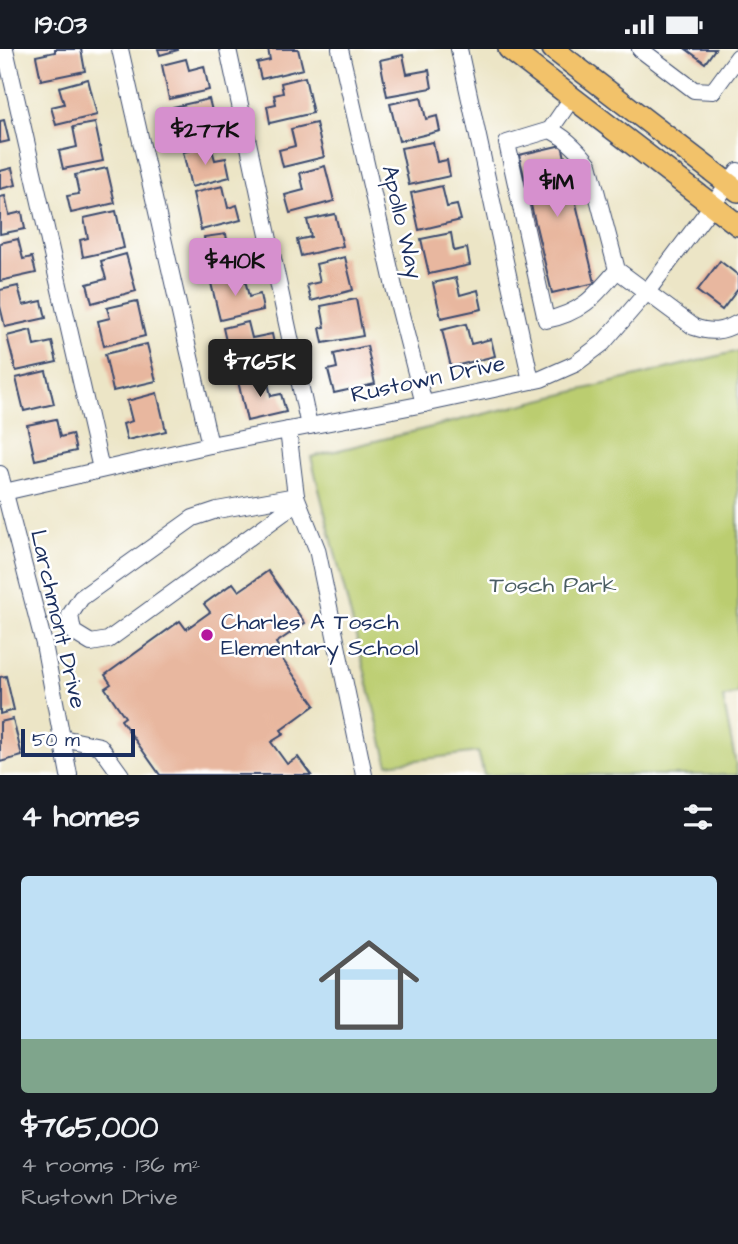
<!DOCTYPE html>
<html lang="en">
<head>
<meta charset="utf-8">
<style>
	:root { --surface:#171b24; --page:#242831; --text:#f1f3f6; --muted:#9ea1a6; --line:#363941; --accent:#d690ce }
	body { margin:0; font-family:"Architects Daughter",sans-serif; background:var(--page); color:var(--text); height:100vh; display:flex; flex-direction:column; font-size:26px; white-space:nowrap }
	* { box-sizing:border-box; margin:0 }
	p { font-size:23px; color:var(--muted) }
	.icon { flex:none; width:38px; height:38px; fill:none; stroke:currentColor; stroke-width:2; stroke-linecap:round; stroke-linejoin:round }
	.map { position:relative; height:726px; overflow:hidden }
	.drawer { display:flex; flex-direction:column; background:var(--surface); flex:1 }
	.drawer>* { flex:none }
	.scale { position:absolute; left:21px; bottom:18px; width:114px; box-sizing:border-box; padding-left:7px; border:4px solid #1b2f5e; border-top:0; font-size:19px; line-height:24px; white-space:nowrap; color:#1b2f5e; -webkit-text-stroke:5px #fff; paint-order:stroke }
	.price { position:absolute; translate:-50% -60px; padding:0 16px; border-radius:7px; background:var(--accent); color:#111; font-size:23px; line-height:46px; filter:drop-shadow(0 2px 4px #0008) }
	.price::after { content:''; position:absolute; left:50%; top:42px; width:21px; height:16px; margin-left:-10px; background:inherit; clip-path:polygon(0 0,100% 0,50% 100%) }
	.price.active { background:#222; color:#fff }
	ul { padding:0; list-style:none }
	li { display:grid; align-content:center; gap:14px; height:371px; padding:0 21px }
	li+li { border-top:2px solid var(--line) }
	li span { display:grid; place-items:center; height:217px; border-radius:7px; color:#555 }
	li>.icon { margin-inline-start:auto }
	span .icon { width:126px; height:126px; fill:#fffc; stroke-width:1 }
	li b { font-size:30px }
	h2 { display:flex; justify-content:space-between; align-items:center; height:84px; padding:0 21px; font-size:30px }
	.status { display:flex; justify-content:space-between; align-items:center; height:49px; padding:0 35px; background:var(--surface); direction:ltr }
	.status svg { height:19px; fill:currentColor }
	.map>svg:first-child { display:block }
	.green { fill:#bbcd70; stroke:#6b7e67; stroke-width:2 }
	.building { fill:#e8b79f }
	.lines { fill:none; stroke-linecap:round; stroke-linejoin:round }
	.minor-casing { stroke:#3a4a6e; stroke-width:18 }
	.major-casing { stroke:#3a4a6e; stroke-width:24 }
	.minor { stroke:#fff; stroke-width:16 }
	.major { stroke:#f2c26a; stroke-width:21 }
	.poi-dot { fill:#b5179e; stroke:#fff; stroke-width:2.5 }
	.labels { text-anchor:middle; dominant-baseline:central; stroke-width:5; stroke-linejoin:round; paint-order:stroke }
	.street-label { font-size:23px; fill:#1b2f5e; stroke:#fff }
	.park-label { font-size:23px; fill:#4b5e63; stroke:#fff }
	.poi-label { font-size:23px; fill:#1b2f5e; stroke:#fff; text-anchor:start }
</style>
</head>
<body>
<div class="status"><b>19:03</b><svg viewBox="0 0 49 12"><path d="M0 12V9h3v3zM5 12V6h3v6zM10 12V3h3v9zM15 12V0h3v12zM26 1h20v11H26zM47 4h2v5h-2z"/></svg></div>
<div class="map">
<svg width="738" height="726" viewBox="0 0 738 726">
	<rect width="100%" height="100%" fill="#fff"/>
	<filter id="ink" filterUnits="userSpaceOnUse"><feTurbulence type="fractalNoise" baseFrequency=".0143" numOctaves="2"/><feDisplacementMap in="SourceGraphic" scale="14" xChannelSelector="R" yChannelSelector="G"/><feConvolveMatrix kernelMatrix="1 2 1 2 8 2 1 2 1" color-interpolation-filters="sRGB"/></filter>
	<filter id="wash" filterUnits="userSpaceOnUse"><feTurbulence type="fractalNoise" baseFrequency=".00686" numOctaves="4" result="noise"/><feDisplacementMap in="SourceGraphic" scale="28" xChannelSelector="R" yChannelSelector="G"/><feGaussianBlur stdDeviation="1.57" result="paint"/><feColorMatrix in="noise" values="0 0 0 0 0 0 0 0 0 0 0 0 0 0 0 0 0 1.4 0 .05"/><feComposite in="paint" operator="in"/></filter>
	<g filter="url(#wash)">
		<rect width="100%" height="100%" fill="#ece5c6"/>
		<path class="green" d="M 738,302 L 738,644 L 723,649 L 738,726 L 484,726 L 478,703 L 388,715 L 311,408 Z"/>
		<g id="blocks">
			<g class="building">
				<path d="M 55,0 L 81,0 L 85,22 L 41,31 L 36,7 L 55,3 Z"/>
				<path d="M 158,0 L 178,0 L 178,1 L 160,6 Z"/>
				<path d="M 268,0 L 298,0 L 303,20 L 261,30 L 257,14 L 270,11 Z"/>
				<path d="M 686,0 L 715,0 L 705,14 Z"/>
				<path d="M 403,6 L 407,25 L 429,21 L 432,39 L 387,47 L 380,11 Z"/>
				<path d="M 186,10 L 189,21 L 204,17 L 209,41 L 169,50 L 162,16 Z"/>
				<path d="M 305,28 L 313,64 L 270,74 L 267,57 L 276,55 L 274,46 L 283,44 L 281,34 Z"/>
				<path d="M 88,30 L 97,66 L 56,76 L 51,58 L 64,55 L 59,38 Z"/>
				<path d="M 421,48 L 426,70 L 437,67 L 440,82 L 399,92 L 390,55 Z"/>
				<path d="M 209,50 L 212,62 L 208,63 L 209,68 L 218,67 L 221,83 L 179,92 L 173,58 Z"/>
				<path d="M 4,71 L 9,92 L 0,94 L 0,72 Z"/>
				<path d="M 95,74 L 103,112 L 63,120 L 59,102 L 77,98 L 73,78 Z"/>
				<path d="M 316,74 L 324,108 L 283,118 L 279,101 L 295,97 L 291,80 Z"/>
				<path d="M 433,93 L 437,113 L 447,111 L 450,127 L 409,136 L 401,99 Z"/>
				<path d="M 562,96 L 595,234 L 552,244 L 519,106 Z"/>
				<path d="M 211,97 L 215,111 L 226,109 L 230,128 L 191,138 L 183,103 Z"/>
				<path d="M 325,117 L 334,152 L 290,164 L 285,146 L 304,141 L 300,124 Z"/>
				<path d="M 12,119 L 16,136 L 0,140 L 0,122 Z"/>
				<path d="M 107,119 L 115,154 L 71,164 L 67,147 L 79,145 L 75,126 Z"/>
				<path d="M 223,137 L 228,159 L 237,156 L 241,171 L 201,181 L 193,144 Z"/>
				<path d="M 442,137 L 447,158 L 457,156 L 461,171 L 419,181 L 411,144 Z"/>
				<path d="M 5,147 L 9,166 L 22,163 L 25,180 L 0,185 L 0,148 Z"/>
				<path d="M 116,162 L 124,199 L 83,208 L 80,191 L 88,189 L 84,169 Z"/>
				<path d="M 335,165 L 343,197 L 301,207 L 297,191 L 311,188 L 307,171 Z"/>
				<path d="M 451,184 L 454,202 L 467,199 L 470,216 L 429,225 L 421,190 Z"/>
				<path d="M 226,185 L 229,204 L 252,200 L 255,218 L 209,225 L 204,188 Z"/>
				<path d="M 18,190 L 23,210 L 32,208 L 36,224 L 0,232 L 0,194 Z"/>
				<path d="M 126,205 L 136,242 L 92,254 L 87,235 L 106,230 L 101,212 Z"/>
				<path d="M 345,208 L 353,241 L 311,252 L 307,236 L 320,233 L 316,215 Z"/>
				<path d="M 720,212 L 738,226 L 738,240 L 722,261 L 697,242 Z"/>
				<path d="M 244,226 L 249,248 L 260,245 L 263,261 L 220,271 L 211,234 Z"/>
				<path d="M 456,229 L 460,246 L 478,241 L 482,260 L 441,269 L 433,234 Z"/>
				<path d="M 18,237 L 23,256 L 42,252 L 46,269 L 5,278 L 0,257 L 0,241 Z"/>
				<path d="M 356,250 L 363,287 L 323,294 L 320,279 L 325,278 L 321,257 Z"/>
				<path d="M 137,252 L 145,287 L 104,297 L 98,272 L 110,269 L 107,259 Z"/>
				<path d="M 248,273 L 252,289 L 272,285 L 276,304 L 231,314 L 223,279 Z"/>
				<path d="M 466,275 L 471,295 L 491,290 L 495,307 L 451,318 L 442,281 Z"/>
				<path d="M 31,281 L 34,297 L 52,293 L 57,313 L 16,322 L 7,287 Z"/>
				<path d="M 147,295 L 156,332 L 113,342 L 105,305 Z"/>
				<path d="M 367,297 L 375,335 L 334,344 L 328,321 L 337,319 L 334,305 Z"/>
				<path d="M 46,322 L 54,355 L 24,362 L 16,329 Z"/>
				<path d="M 266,325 L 271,347 L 281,345 L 286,363 L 247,372 L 238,332 Z"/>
				<path d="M 157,344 L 166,382 L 127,391 L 123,375 L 132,372 L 127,352 Z"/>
				<path d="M 56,370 L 60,388 L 72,385 L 76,402 L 35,411 L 27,376 Z"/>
				<path d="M 268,522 L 305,574 L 276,594 L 283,605 L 280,607 L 315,656 L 281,681 L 284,685 L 271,693 L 287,715 L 298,708 L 311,726 L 160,726 L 121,671 L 125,668 L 105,639 L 111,635 L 105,626 L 180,572 L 186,580 L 210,563 L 204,555 L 233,534 L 239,542 Z"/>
				<path d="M 6,627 L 14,661 L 0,665 L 0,628 Z"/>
				<path d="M 13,670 L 22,707 L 0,713 L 0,673 Z"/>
			</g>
		</g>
	</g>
	<g filter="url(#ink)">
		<use href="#blocks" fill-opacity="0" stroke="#3a4a6e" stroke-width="2"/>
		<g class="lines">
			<g class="minor-casing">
				<g id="minor">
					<path d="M 5,0 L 101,420"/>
					<path d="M 120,0 L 210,396"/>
					<path d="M 228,0 L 309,377"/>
					<path d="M 340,0 L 394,238 L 424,355"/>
					<path d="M 459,0 L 531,332"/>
					<path d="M 640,0 L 694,41 L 713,42 L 738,8"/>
					<path d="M 550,81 L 572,49"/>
					<path d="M 617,221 C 595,247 582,264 546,271 L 507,94 L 550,81 C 566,88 578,101 589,115 L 617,221 L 694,278 C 711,284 722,283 738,274"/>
					<path d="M 288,381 L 296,447 L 317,500 L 364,726"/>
					<path d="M 0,425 L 44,595 L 69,726"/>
					<path d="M 0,444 L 210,396 L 424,355 L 541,330 L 575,315 L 603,294 L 646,244 L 738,122"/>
					<path d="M 296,447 L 287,461 L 108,591 L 91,594 L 73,583 L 70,566 L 81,549 L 193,469 L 217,461 Z"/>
					<path d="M 62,689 L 100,697 L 121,726"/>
				</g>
			</g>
			<g class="major-casing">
				<g id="major">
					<path d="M 509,0 L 738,176"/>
					<path d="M 553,0 L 738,142"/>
				</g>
			</g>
			<use href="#minor" class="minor"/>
			<use href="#major" class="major"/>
		</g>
	</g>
	<circle class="poi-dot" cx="207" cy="586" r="7"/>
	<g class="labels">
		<g class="street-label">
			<text transform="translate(402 173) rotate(77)">Apollo Way</text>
			<text transform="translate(428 330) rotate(-12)">Rustown Drive</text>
			<text transform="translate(58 570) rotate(77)">Larchmont Drive</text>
		</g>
		<g class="park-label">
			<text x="553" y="536">Tosch Park</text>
		</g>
		<g class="poi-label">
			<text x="221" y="573">Charles A Tosch<tspan x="221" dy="26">Elementary School</tspan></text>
		</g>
	</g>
</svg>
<div class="scale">50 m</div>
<b class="price" style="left:205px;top:118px">$277K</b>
<b class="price" style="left:557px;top:170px">$1M</b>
<b class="price" style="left:235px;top:249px">$410K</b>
<b class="price active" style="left:260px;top:350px">$765K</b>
</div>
<section class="drawer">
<h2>4 homes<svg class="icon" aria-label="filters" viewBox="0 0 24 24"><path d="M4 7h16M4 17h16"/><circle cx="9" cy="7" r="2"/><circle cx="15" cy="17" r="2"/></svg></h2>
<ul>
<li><span style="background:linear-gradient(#bfe0f5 75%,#7fa58c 0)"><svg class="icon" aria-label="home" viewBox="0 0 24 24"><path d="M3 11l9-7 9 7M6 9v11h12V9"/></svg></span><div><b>$765,000</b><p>4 rooms · 136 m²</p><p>Rustown Drive</p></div></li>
</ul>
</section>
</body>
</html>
